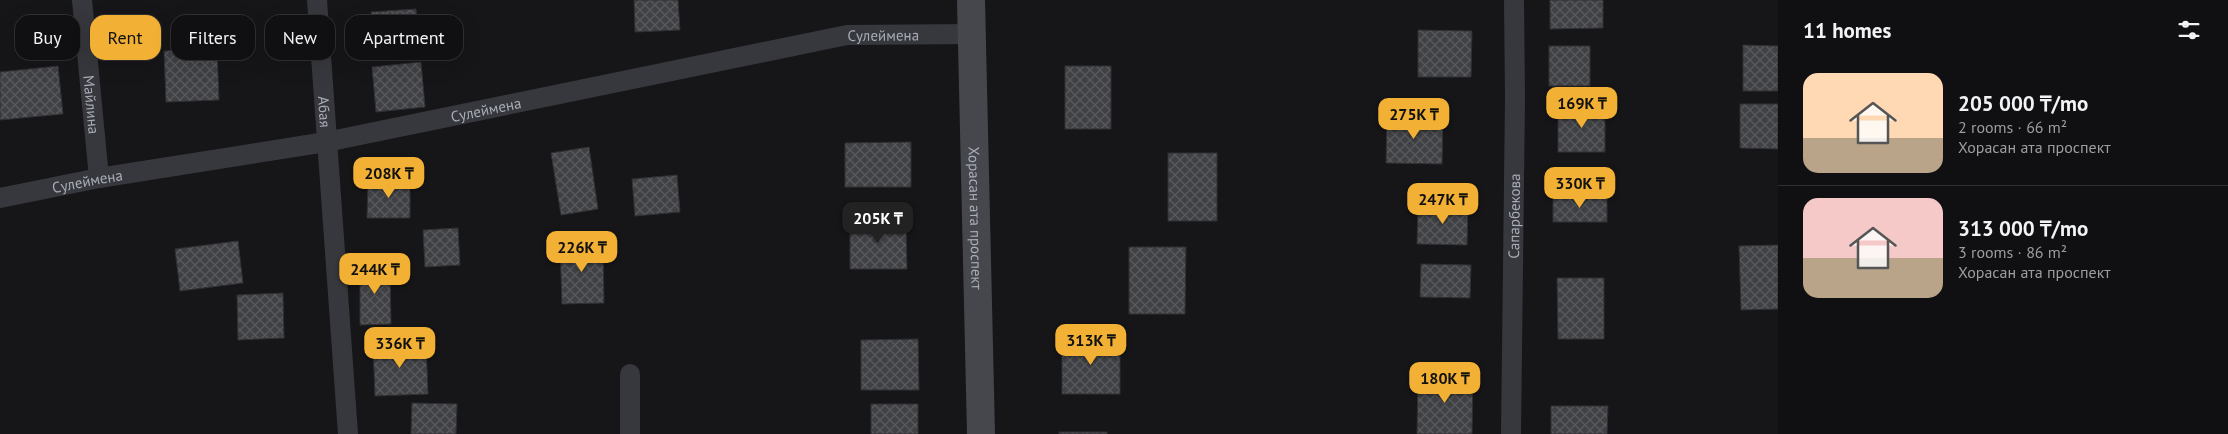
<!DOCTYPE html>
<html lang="en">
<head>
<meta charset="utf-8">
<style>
	:root { --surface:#101012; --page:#19191b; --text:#f1f3f6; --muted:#9c9d9f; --line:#303032; --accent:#f2b134 }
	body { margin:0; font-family:"PT Sans",sans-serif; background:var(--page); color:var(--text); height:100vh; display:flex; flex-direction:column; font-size:19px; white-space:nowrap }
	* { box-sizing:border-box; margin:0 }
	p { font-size:16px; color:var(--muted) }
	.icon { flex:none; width:28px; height:28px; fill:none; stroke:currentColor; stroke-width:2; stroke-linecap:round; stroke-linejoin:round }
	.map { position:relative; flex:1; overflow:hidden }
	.sheet { display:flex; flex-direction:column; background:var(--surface); width:450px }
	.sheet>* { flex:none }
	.hud { position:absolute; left:15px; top:15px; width:475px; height:45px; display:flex; gap:10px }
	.price { position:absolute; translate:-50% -42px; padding:0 11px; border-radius:10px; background:var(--accent); color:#111; font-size:16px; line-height:32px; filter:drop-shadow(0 1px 2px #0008) }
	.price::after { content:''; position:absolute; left:50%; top:30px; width:15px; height:11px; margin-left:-8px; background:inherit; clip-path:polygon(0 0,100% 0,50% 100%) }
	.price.current { background:#222; color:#fff }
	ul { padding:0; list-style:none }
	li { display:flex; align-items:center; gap:15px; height:125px; padding:0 25px }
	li+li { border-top:1px solid var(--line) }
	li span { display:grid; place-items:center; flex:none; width:140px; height:100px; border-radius:15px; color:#555 }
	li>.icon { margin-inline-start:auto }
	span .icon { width:60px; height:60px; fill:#fffc; stroke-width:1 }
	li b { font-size:21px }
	h2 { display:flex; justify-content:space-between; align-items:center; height:60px; padding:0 25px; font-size:21px }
	.chip { padding:0 18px; border-radius:15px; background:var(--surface); box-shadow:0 5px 20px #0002,0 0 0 1px var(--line); font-size:18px; line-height:45px }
	.chip.current { background:var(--accent); color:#111 }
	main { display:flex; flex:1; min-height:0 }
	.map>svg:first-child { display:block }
	.building { fill:url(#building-cross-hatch); stroke:#303034 }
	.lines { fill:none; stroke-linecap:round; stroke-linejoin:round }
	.street { stroke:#37383d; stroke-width:20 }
	.secondary { stroke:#45474d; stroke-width:28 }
	.labels { text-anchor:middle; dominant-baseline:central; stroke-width:4; stroke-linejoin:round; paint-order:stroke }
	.street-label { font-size:15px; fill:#a8adb8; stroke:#111113 }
</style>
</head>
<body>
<main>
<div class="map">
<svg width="1778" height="434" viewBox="0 0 1778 434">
	<defs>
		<pattern id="building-cross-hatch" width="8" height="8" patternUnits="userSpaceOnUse" patternTransform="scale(1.25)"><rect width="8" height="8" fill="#404145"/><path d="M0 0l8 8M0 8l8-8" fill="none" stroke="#595a5e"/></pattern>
	</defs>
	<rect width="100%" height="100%" fill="#161618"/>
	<g class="building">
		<path d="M 634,0 L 678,0 L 680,30 L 635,32 Z"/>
		<path d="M 1550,0 L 1603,0 L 1603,28 L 1550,29 Z"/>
		<path d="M 416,9 L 419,47 L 374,50 L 371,12 Z"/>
		<path d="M 1418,30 L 1472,31 L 1471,77 L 1418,77 Z"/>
		<path d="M 1743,45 L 1778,46 L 1778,91 L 1743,91 Z"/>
		<rect x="1549" y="46" width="41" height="40"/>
		<path d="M 217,48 L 219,100 L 166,102 L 164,51 Z"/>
		<path d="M 421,62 L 425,107 L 376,112 L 372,67 Z"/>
		<path d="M 58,66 L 63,114 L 0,120 L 0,72 Z"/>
		<rect x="1065" y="66" width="46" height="63"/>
		<path d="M 1740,104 L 1778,104 L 1778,149 L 1740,148 Z"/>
		<rect x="1558" y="106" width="47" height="46"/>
		<path d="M 1387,115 L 1443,116 L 1442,164 L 1386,163 Z"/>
		<path d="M 911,142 L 911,187 L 845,187 L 845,143 Z"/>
		<path d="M 589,147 L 598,209 L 561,215 L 551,153 Z"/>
		<rect x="1168" y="153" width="49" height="68"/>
		<path d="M 677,175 L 680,212 L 635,216 L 632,179 Z"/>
		<path d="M 368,180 L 410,180 L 410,218 L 367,218 Z"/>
		<rect x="1553" y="196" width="54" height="26"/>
		<path d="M 1418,206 L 1468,206 L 1467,245 L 1417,244 Z"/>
		<path d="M 850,219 L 906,219 L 907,269 L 850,269 Z"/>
		<path d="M 458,228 L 460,265 L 425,267 L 423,230 Z"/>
		<path d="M 238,241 L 243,283 L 180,291 L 175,249 Z"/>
		<path d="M 603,243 L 604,303 L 562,304 L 560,244 Z"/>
		<path d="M 1778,245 L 1778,309 L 1741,310 L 1739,246 Z"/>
		<path d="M 1129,247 L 1186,247 L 1185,314 L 1129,314 Z"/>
		<path d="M 390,264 L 391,324 L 360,325 L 360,265 Z"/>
		<path d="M 1421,264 L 1471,265 L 1470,298 L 1420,297 Z"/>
		<path d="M 1557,278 L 1604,278 L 1604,339 L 1558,339 Z"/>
		<path d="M 283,293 L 284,338 L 238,340 L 237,295 Z"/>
		<rect x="1062" y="337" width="58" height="57"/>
		<path d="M 918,339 L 919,390 L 861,390 L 861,340 Z"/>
		<path d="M 426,343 L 428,394 L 375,396 L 373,345 Z"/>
		<path d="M 1418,373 L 1473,374 L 1472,434 L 1417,434 Z"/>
		<path d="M 412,403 L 457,404 L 456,434 L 411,434 Z"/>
		<rect x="871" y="404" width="47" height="30"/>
		<path d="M 1551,406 L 1608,406 L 1607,434 L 1551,434 Z"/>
		<rect x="1059" y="432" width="48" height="2"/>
	</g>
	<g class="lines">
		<g class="street">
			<path id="s1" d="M 82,0 L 99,178"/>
			<path id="s2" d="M 317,0 L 348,434"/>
			<path id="s3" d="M 0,198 L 99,178 L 326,142 L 847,35 L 972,34"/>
			<path d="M 630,434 L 630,374"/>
			<path id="s4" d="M 1511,434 L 1515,98 L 1514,0"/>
		</g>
		<path class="secondary" id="s5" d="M 971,0 L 981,434"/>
	</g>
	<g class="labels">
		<g class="street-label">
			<text stroke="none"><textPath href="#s3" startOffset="899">Сулеймена</textPath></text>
			<text stroke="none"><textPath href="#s1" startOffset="105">Майлина</textPath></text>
			<text stroke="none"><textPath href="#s3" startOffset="494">Сулеймена</textPath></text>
			<text stroke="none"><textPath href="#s2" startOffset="112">Абая</textPath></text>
			<text stroke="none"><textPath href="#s3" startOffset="89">Сулеймена</textPath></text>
			<text stroke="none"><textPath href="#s5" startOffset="218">Хорасан ата проспект</textPath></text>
			<text stroke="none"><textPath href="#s4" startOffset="218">Сапарбекова</textPath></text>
		</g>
	</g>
</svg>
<b class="price" style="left:1582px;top:129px">169K ₸</b>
<b class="price" style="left:1414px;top:140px">275K ₸</b>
<b class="price" style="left:389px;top:199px">208K ₸</b>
<b class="price" style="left:1580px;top:209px">330K ₸</b>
<b class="price" style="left:1443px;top:225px">247K ₸</b>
<b class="price current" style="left:878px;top:244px">205K ₸</b>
<b class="price" style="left:582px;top:273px">226K ₸</b>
<b class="price" style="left:375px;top:295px">244K ₸</b>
<b class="price" style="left:1091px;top:366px">313K ₸</b>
<b class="price" style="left:400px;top:369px">336K ₸</b>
<b class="price" style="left:1445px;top:404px">180K ₸</b>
<div class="hud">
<a class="chip">Buy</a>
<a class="chip current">Rent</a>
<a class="chip">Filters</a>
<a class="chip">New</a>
<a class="chip">Apartment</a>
</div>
</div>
<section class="sheet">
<h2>11 homes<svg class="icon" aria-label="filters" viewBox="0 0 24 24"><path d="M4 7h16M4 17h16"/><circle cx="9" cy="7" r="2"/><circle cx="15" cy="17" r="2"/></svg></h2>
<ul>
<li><span style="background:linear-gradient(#ffd9b3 65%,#b9a48a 0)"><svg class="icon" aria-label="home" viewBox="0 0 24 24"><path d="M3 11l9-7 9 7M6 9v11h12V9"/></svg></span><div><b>205 000 ₸/mo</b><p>2 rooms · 66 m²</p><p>Хорасан ата проспект</p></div></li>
<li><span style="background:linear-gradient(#f6c9c9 60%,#b9a48a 0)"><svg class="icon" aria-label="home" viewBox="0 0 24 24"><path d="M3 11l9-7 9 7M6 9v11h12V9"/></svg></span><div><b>313 000 ₸/mo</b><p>3 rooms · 86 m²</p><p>Хорасан ата проспект</p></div></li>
</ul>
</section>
</main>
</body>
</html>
